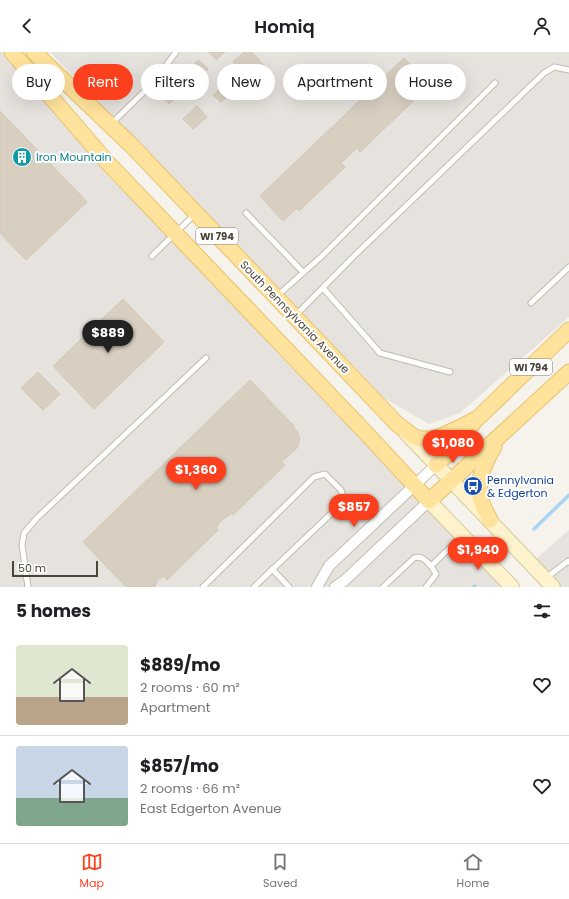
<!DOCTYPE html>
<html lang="en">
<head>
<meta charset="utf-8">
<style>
	:root { --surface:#fff; --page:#f6f6f6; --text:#202124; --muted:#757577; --line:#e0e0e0; --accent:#fc3f1d }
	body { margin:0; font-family:Poppins,sans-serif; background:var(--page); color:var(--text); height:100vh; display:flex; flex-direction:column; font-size:15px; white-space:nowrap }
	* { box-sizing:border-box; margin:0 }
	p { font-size:13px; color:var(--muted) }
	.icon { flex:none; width:22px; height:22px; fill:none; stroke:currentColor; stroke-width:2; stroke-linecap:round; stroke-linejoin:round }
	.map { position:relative; height:535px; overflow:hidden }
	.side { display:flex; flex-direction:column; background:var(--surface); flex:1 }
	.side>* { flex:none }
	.top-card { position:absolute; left:12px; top:12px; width:545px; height:36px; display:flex; gap:8px }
	.scale { position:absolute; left:12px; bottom:10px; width:86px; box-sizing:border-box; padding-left:4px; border:2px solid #4b4439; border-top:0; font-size:11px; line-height:14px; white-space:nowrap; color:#4b4439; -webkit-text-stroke:3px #fff; paint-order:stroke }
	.price { position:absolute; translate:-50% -34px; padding:0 9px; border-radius:14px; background:var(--accent); color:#fff; font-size:13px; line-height:26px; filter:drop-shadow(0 1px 2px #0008) }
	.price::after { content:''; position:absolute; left:50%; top:24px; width:12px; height:9px; margin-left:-6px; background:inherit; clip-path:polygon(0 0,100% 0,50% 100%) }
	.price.active { background:#222; color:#fff }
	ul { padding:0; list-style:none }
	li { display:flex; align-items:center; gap:12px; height:100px; padding:0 16px }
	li+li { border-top:1px solid var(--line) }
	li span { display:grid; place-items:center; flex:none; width:112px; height:80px; border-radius:4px; color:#555 }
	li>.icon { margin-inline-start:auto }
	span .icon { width:48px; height:48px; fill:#fffc; stroke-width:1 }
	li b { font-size:17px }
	h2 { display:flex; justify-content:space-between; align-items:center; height:48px; padding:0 16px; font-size:17px }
	.chip { padding:0 14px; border-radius:18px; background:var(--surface); box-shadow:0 4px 16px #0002; font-size:14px; line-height:36px }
	.chip.active { background:var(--accent); color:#fff }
	header { display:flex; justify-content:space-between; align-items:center; height:52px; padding:0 16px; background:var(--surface); font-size:18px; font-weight:600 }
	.tab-bar { display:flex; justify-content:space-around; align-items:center; height:56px; border-top:1px solid var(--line); background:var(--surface); font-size:11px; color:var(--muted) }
	.tab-bar a { display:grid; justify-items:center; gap:2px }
	.tab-bar .active { color:var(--accent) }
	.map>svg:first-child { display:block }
	.industrial { fill:#e6e2dd }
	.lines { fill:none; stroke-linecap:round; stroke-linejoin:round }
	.stream { stroke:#a9d4f2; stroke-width:3.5 }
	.building { fill:#d8cfc1; stroke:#d3c7b4 }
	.lane-casing { stroke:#c2bbae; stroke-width:7 }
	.street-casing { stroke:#c2bbae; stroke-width:12 }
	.secondary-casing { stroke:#d6c79b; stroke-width:16 }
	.primary-casing { stroke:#e6c16a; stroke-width:17 }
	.lane { stroke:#fff; stroke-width:5 }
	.street { stroke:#fff; stroke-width:10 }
	.secondary { stroke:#fff3cd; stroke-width:14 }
	.primary { stroke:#ffe39c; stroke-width:15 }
	.labels { text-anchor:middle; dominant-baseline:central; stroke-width:4; stroke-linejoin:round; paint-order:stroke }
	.shield { fill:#fff; stroke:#817c74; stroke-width:1 }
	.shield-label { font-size:10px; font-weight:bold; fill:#4b4439 }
	.culture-label { font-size:11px; fill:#0d838f; stroke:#fff; text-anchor:start }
	.street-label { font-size:11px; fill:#4b4439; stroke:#fff }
	.transit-label { font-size:11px; fill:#164399; stroke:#fff; text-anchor:start }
</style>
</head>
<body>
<header><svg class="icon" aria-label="back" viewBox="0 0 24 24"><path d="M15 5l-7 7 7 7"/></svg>Homiq<svg class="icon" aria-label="person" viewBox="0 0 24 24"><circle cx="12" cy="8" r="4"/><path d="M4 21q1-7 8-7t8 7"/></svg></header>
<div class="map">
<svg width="569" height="535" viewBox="0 0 569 535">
	<rect width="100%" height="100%" fill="#f6f3ec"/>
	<g class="industrial">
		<path d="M 0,0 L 12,0 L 512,535 L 0,535 Z"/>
		<path d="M 50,0 L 569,0 L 569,265 L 460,361 L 429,372 L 385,347 Z"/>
		<path d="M 569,478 L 569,535 L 562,535 L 536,507 Z"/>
	</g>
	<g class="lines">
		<g class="stream">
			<path d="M 534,477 L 569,443"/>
			<path d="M 474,535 L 475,534"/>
		</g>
	</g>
	<g class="building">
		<path d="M 209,0 L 225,0 L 216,8 Z"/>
		<path d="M 244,0 L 252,0 L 272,22 L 258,36 L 233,10 Z"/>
		<path d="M 404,6 L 430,33 L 360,100 L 357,96 L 341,111 L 345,115 L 299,159 L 297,156 L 283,169 L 260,144 Z"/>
		<path d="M 198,8 L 208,17 L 198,27 L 188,18 Z"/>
		<path d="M 171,26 L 184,38 L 169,52 L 157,40 Z"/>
		<path d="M 220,37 L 227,45 L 221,50 L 213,43 Z"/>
		<path d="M 197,54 L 207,65 L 193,77 L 183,67 Z"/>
		<path d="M 0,59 L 87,150 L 26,208 L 0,181 Z"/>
		<path d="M 123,247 L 164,290 L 94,357 L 53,314 Z"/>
		<path d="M 38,320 L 60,342 L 43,358 L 21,336 Z"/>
		<path d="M 250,328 L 294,374 L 293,375 L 297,379 L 300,387 L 297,396 L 281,410 L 285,413 L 233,463 L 232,461 L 221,469 L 216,475 L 218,478 L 167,528 L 163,524 L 157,529 L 155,535 L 126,535 L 83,490 Z"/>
	</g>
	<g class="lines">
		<g class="lane-casing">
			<g id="lane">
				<path d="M 111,72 L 154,30 L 176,0"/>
				<path d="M 246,161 L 303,220"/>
				<path d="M 152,204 L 195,162"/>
				<path d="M 323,236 L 380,301 L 450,320"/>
				<path d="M 277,244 L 322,204 L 495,31"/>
				<path d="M 531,251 L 569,215"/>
				<path d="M 295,264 L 355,203 L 544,21 L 554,15 L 569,18"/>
				<path d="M 272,517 L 289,535"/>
				<path d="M 546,526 L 568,509 L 569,510"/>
				<path d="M 28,535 L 22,493 L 24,481 L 37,466 L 206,306"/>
				<path d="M 203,535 L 314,425 L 325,422 L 341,438 L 343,444 L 336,457 L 254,535"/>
				<path d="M 383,535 L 414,506 C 422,503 426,509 431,514 L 462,484"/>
				<path d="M 426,535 L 434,525 L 436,522 L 431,514"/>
			</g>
		</g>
		<g class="street-casing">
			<g id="street">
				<path d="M 317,535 L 329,514 L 436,413"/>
				<path d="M 335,535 L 344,529 L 429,449"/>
			</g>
		</g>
		<g class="secondary-casing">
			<g id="secondary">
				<path d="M 406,381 L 553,535"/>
				<path d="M 429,449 L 512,535"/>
			</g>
		</g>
		<g class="primary-casing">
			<g id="primary">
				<path d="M 12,0 L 107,110 L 367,382 L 429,449 L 569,320"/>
				<path d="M 34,0 L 132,94 L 397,372 L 413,384 L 420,387 L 430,387 L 439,385 L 463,374 L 478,366 L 569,278"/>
				<path d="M 436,413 L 456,394 L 474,370"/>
				<path d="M 490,468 C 487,462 483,455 481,448 C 475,430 485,410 494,395"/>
			</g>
		</g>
		<use href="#lane" class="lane"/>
		<use href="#street" class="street"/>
		<use href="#secondary" class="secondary"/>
		<use href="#primary" class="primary"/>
	</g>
	<defs>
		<g id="building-disc" transform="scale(1)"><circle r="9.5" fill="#0f9aa8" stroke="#fff"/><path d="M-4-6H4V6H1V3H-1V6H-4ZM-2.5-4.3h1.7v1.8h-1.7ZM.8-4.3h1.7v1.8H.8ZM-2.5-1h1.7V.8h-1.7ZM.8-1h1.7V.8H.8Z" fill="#fff"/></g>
		<g id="bus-disc" transform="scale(1)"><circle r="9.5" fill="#1a4fb4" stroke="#fff"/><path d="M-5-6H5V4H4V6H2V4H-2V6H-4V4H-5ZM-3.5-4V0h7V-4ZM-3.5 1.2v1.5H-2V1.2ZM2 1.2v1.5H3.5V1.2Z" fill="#fff"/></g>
	</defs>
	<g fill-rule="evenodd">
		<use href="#building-disc" x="22" y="105"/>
		<use href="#bus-disc" x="473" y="434"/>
	</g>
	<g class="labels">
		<g class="shield">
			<rect x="196" y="176" width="42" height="16" rx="3"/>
			<rect x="510" y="307" width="42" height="16" rx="3"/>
		</g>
		<g class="shield-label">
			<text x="217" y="184">WI 794</text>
			<text x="531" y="315">WI 794</text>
		</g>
		<g class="culture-label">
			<text x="36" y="105">Iron Mountain</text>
		</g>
		<g class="street-label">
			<text transform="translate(295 265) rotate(46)">South Pennsylvania Avenue</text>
		</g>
		<g class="transit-label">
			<text x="487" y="428">Pennylvania<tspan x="487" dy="13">&amp; Edgerton</tspan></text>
		</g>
	</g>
</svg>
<div class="scale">50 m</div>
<b class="price active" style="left:108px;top:302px">$889</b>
<b class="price" style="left:453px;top:412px">$1,080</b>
<b class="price" style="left:196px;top:439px">$1,360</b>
<b class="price" style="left:354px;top:476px">$857</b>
<b class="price" style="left:478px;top:519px">$1,940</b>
<div class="top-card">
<a class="chip">Buy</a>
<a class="chip active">Rent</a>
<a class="chip">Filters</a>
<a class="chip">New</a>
<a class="chip">Apartment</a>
<a class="chip">House</a>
</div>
</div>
<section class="side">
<h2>5 homes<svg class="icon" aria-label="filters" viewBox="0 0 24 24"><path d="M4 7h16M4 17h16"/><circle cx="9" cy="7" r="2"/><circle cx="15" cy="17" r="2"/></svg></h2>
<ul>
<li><span style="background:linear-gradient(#dfe7d0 65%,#b9a48a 0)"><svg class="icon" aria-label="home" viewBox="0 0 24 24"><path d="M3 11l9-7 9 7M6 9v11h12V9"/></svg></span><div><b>$889/mo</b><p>2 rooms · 60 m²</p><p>Apartment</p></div><svg class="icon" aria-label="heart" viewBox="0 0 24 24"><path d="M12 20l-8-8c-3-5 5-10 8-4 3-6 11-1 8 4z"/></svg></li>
<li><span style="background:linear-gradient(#c9d6e8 65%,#7fa58c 0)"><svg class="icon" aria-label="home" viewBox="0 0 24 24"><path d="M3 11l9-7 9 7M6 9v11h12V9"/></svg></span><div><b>$857/mo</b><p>2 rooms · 66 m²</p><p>East Edgerton Avenue</p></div><svg class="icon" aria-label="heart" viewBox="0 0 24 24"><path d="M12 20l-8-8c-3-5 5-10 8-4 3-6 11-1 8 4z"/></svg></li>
</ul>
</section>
<nav class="tab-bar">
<a class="active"><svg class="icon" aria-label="map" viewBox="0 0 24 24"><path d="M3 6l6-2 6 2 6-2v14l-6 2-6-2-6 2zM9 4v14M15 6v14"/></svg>Map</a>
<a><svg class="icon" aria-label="saved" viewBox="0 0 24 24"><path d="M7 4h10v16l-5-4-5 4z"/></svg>Saved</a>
<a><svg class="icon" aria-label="home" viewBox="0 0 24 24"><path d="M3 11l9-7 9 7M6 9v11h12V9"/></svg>Home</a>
</nav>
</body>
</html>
